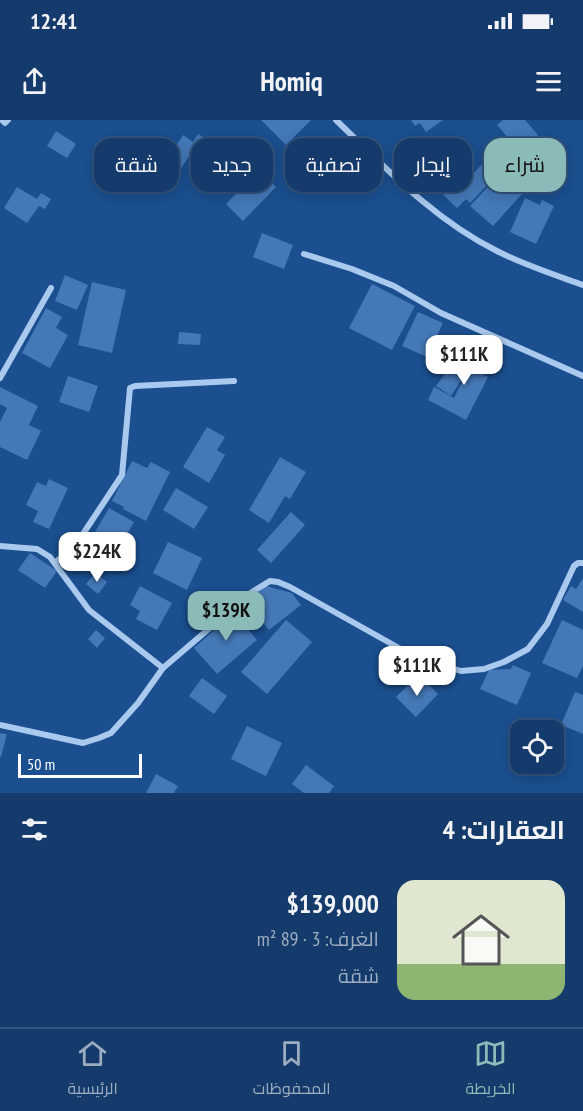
<!DOCTYPE html>
<html lang="ar">
<head>
<meta charset="utf-8">
<style>
	:root { --surface:#143b6b; --page:#1d4271; --text:#f1f3f6; --muted:#9dadc1; --line:#33557e; --accent:#8bbbb9 }
	body { margin:0; font-family:"PT Sans Narrow",Cairo,sans-serif; background:var(--page); color:var(--text); direction:rtl; height:100vh; display:flex; flex-direction:column; font-size:22px; white-space:nowrap }
	* { box-sizing:border-box; margin:0 }
	p { font-size:20px; color:var(--muted) }
	.icon { flex:none; width:33px; height:33px; fill:none; stroke:currentColor; stroke-width:2; stroke-linecap:round; stroke-linejoin:round }
	.map { position:relative; height:673px; overflow:hidden; direction:ltr }
	.drawer { display:flex; flex-direction:column; background:var(--surface); flex:1 }
	.drawer>* { flex:none }
	.banner { position:absolute; left:18px; top:18px; width:548px; height:54px; direction:rtl; display:flex; gap:12px }
	.tools { position:absolute; left:510px; top:600px; display:grid; gap:12px }
	.tools a { display:grid; place-items:center; width:54px; height:54px; border-radius:12px; background:var(--surface); box-shadow:0 3px 15px #0003,0 0 0 2px var(--line); font-size:30px }
	.scale { position:absolute; left:18px; bottom:15px; width:124px; box-sizing:border-box; padding-left:6px; border:3px solid #fff; border-top:0; font-size:16px; line-height:21px; white-space:nowrap; color:#fff; -webkit-text-stroke:4px #1b4f8f; paint-order:stroke }
	.price { position:absolute; translate:-50% -51px; padding:0 14px; border-radius:12px; background:#fff; color:#222; font-size:20px; line-height:39px; filter:drop-shadow(0 2px 3px #0008) }
	.price::after { content:''; position:absolute; left:50%; top:36px; width:18px; height:14px; margin-left:-9px; background:inherit; clip-path:polygon(0 0,100% 0,50% 100%) }
	.price.active { background:var(--accent); color:#111 }
	ul { padding:0; list-style:none }
	li { display:flex; align-items:center; gap:18px; height:150px; padding:0 18px }
	li+li { border-top:2px solid var(--line) }
	li span { display:grid; place-items:center; flex:none; width:168px; height:120px; border-radius:18px; color:#555 }
	li>.icon { margin-inline-start:auto }
	span .icon { width:72px; height:72px; fill:#fffc; stroke-width:1 }
	li b { font-size:26px }
	h2 { display:flex; justify-content:space-between; align-items:center; height:72px; padding:0 18px; font-size:26px }
	.chip { padding:0 21px; border-radius:18px; background:var(--surface); box-shadow:0 3px 15px #0003,0 0 0 2px var(--line); font-size:21px; line-height:54px }
	.chip.active { background:var(--accent); color:#111 }
	.status { display:flex; justify-content:space-between; align-items:center; height:42px; padding:0 30px; background:var(--surface); direction:ltr }
	.status svg { height:16px; fill:currentColor }
	header { display:flex; justify-content:space-between; align-items:center; height:78px; padding:0 18px; background:var(--surface); font-size:27px; font-weight:700 }
	.tab-bar { display:flex; justify-content:space-around; align-items:center; height:84px; border-top:2px solid var(--line); background:var(--surface); font-size:16px; color:var(--muted) }
	.tab-bar a { display:grid; justify-items:center; gap:3px }
	.tab-bar .active { color:var(--accent) }
	.map>svg:first-child { display:block }
	.building { fill:#4478b7 }
	.lines { fill:none; stroke-linecap:round; stroke-linejoin:round }
	.street { stroke:#a9c9ee; stroke-width:6 }
</style>
</head>
<body>
<div class="status"><b>12:41</b><svg viewBox="0 0 49 12"><path d="M0 12V9h3v3zM5 12V6h3v6zM10 12V3h3v9zM15 12V0h3v12zM26 1h20v11H26zM47 4h2v5h-2z"/></svg></div>
<header><svg class="icon" aria-label="menu" viewBox="0 0 24 24"><path d="M4 6h16M4 12h16M4 18h16"/></svg>Homiq<svg class="icon" aria-label="share" viewBox="0 0 24 24"><path d="M12 15V3M7 8l5-5 5 5M5 13v7h14v-7"/></svg></header>
<div class="map">
<svg width="583" height="673" viewBox="0 0 583 673">
	<rect width="100%" height="100%" fill="#1b4f8f"/>
	<g class="building">
		<path d="M 261,0 L 311,0 L 286,25 Z"/>
		<path d="M 411,0 L 443,0 L 426,12 L 420,3 L 415,6 Z"/>
		<path d="M 503,0 L 525,0 L 538,15 L 533,19 L 541,30 L 528,41 L 497,5 Z"/>
		<path d="M 56,11 L 76,24 L 67,38 L 47,26 Z"/>
		<path d="M 198,14 L 224,30 L 203,64 L 191,56 L 201,40 L 191,33 L 180,50 L 166,41 L 183,15 L 193,22 Z"/>
		<path d="M 519,33 L 541,53 L 493,106 L 470,86 Z"/>
		<path d="M 454,38 L 472,55 L 482,44 L 495,57 L 470,83 L 466,79 L 457,88 L 430,62 Z"/>
		<path d="M 259,50 L 276,67 L 243,101 L 226,84 Z"/>
		<path d="M 17,67 L 37,79 L 41,73 L 51,79 L 45,89 L 39,86 L 27,103 L 4,88 Z"/>
		<path d="M 525,78 L 540,85 L 542,80 L 554,86 L 536,124 L 510,112 Z"/>
		<path d="M 262,113 L 293,125 L 284,149 L 253,137 Z"/>
		<path d="M 65,155 L 88,165 L 77,190 L 55,181 Z"/>
		<path d="M 92,162 L 126,170 L 112,233 L 78,225 Z"/>
		<path d="M 372,164 L 415,186 L 392,230 L 349,208 Z"/>
		<path d="M 46,188 L 62,197 L 56,208 L 68,215 L 50,248 L 22,233 Z"/>
		<path d="M 418,192 L 443,203 L 427,237 L 402,226 Z"/>
		<path d="M 179,212 L 201,214 L 200,225 L 178,224 Z"/>
		<path d="M 467,225 L 486,235 L 478,252 L 488,257 L 466,300 L 428,280 L 434,267 L 454,278 L 469,248 L 458,242 Z"/>
		<path d="M 450,247 L 464,256 L 451,276 L 436,266 Z"/>
		<path d="M 68,256 L 98,266 L 89,292 L 59,282 Z"/>
		<path d="M 0,267 L 38,286 L 29,305 L 41,311 L 27,340 L 0,327 L 0,302 L 7,288 L 0,284 Z"/>
		<path d="M 207,307 L 225,317 L 217,330 L 225,335 L 209,363 L 183,347 Z"/>
		<path d="M 280,337 L 306,352 L 290,379 L 285,376 L 269,403 L 249,390 Z"/>
		<path d="M 132,341 L 147,348 L 151,342 L 170,352 L 146,401 L 123,389 L 124,387 L 112,381 Z"/>
		<path d="M 49,359 L 68,368 L 49,409 L 33,402 L 38,391 L 26,385 L 37,362 L 46,366 Z"/>
		<path d="M 176,368 L 208,387 L 194,409 L 163,390 Z"/>
		<path d="M 109,388 L 134,402 L 114,439 L 119,442 L 114,450 L 100,443 L 105,433 L 88,424 Z"/>
		<path d="M 291,392 L 305,405 L 271,443 L 257,430 Z"/>
		<path d="M 168,422 L 202,438 L 187,470 L 153,453 Z"/>
		<path d="M 79,430 L 89,433 L 86,443 L 76,441 Z"/>
		<path d="M 30,433 L 57,451 L 45,468 L 18,450 Z"/>
		<path d="M 95,453 L 107,462 L 98,474 L 86,464 Z"/>
		<path d="M 583,458 L 583,492 L 563,480 L 571,466 L 576,469 Z"/>
		<path d="M 140,466 L 172,483 L 157,510 L 136,499 L 140,491 L 130,485 Z"/>
		<path d="M 266,466 L 292,473 L 301,485 L 269,510 L 246,482 Z"/>
		<path d="M 240,487 L 246,495 L 240,500 L 257,520 L 217,554 L 194,528 Z"/>
		<path d="M 286,500 L 312,522 L 267,574 L 241,552 Z"/>
		<path d="M 562,500 L 583,510 L 583,546 L 577,558 L 542,543 Z"/>
		<path d="M 96,510 L 105,518 L 97,528 L 88,519 Z"/>
		<path d="M 513,545 L 531,553 L 517,585 L 480,569 L 489,550 L 511,549 Z"/>
		<path d="M 202,558 L 227,576 L 214,594 L 189,576 Z"/>
		<path d="M 422,558 L 438,574 L 416,597 L 396,577 L 410,563 L 413,567 Z"/>
		<path d="M 575,572 L 583,575 L 583,614 L 561,605 Z"/>
		<path d="M 247,606 L 282,623 L 266,656 L 231,639 Z"/>
		<path d="M 0,613 L 7,614 L 1,637 L 0,637 Z"/>
		<path d="M 306,645 L 334,666 L 329,673 L 304,673 L 292,664 Z"/>
		<path d="M 156,654 L 178,666 L 174,673 L 146,673 Z"/>
	</g>
	<g class="lines">
		<g class="street">
			<path d="M 2,0 L 5,3 L 8,0"/>
			<path d="M 336,0 C 386,48 434,100 497,131 C 524,145 555,155 583,165"/>
			<path d="M 304,134 L 352,149 L 394,166 L 441,193 L 583,256"/>
			<path d="M 0,258 L 51,168"/>
			<path d="M 0,426 L 37,429 L 50,437 L 89,490 L 163,548 L 252,472 L 270,461 L 278,462 L 290,467 L 415,537 L 461,551 L 484,549 L 504,542 L 528,529 L 547,504 L 574,446 L 578,443 L 583,443"/>
			<path d="M 56,442 L 77,423 L 122,355 L 130,268 L 135,266 L 234,261"/>
			<path d="M 0,605 L 83,623 L 99,618 L 111,613 L 138,583 L 163,548"/>
		</g>
	</g>
</svg>
<div class="tools">
<a><svg class="icon" aria-label="locate" viewBox="0 0 24 24"><circle cx="12" cy="12" r="6"/><path d="M12 2v4M12 18v4M2 12h4M18 12h4"/></svg></a>
</div>
<div class="scale">50 m</div>
<b class="price" style="left:464px;top:266px">$111K</b>
<b class="price" style="left:97px;top:463px">$224K</b>
<b class="price active" style="left:226px;top:522px">$139K</b>
<b class="price" style="left:417px;top:577px">$111K</b>
<div class="banner">
<a class="chip active">شراء</a>
<a class="chip">إيجار</a>
<a class="chip">تصفية</a>
<a class="chip">جديد</a>
<a class="chip">شقة</a>
</div>
</div>
<section class="drawer">
<h2>العقارات: 4<svg class="icon" aria-label="filters" viewBox="0 0 24 24"><path d="M4 7h16M4 17h16"/><circle cx="9" cy="7" r="2"/><circle cx="15" cy="17" r="2"/></svg></h2>
<ul>
<li><span style="background:linear-gradient(#dfe7d0 70%,#8fb573 0)"><svg class="icon" aria-label="home" viewBox="0 0 24 24"><path d="M3 11l9-7 9 7M6 9v11h12V9"/></svg></span><div><b>$139,000</b><p>الغرف: 3 · 89 m²</p><p>شقة</p></div></li>
</ul>
</section>
<nav class="tab-bar">
<a class="active"><svg class="icon" aria-label="map" viewBox="0 0 24 24"><path d="M3 6l6-2 6 2 6-2v14l-6 2-6-2-6 2zM9 4v14M15 6v14"/></svg>الخريطة</a>
<a><svg class="icon" aria-label="saved" viewBox="0 0 24 24"><path d="M7 4h10v16l-5-4-5 4z"/></svg>المحفوظات</a>
<a><svg class="icon" aria-label="home" viewBox="0 0 24 24"><path d="M3 11l9-7 9 7M6 9v11h12V9"/></svg>الرئيسية</a>
</nav>
</body>
</html>
